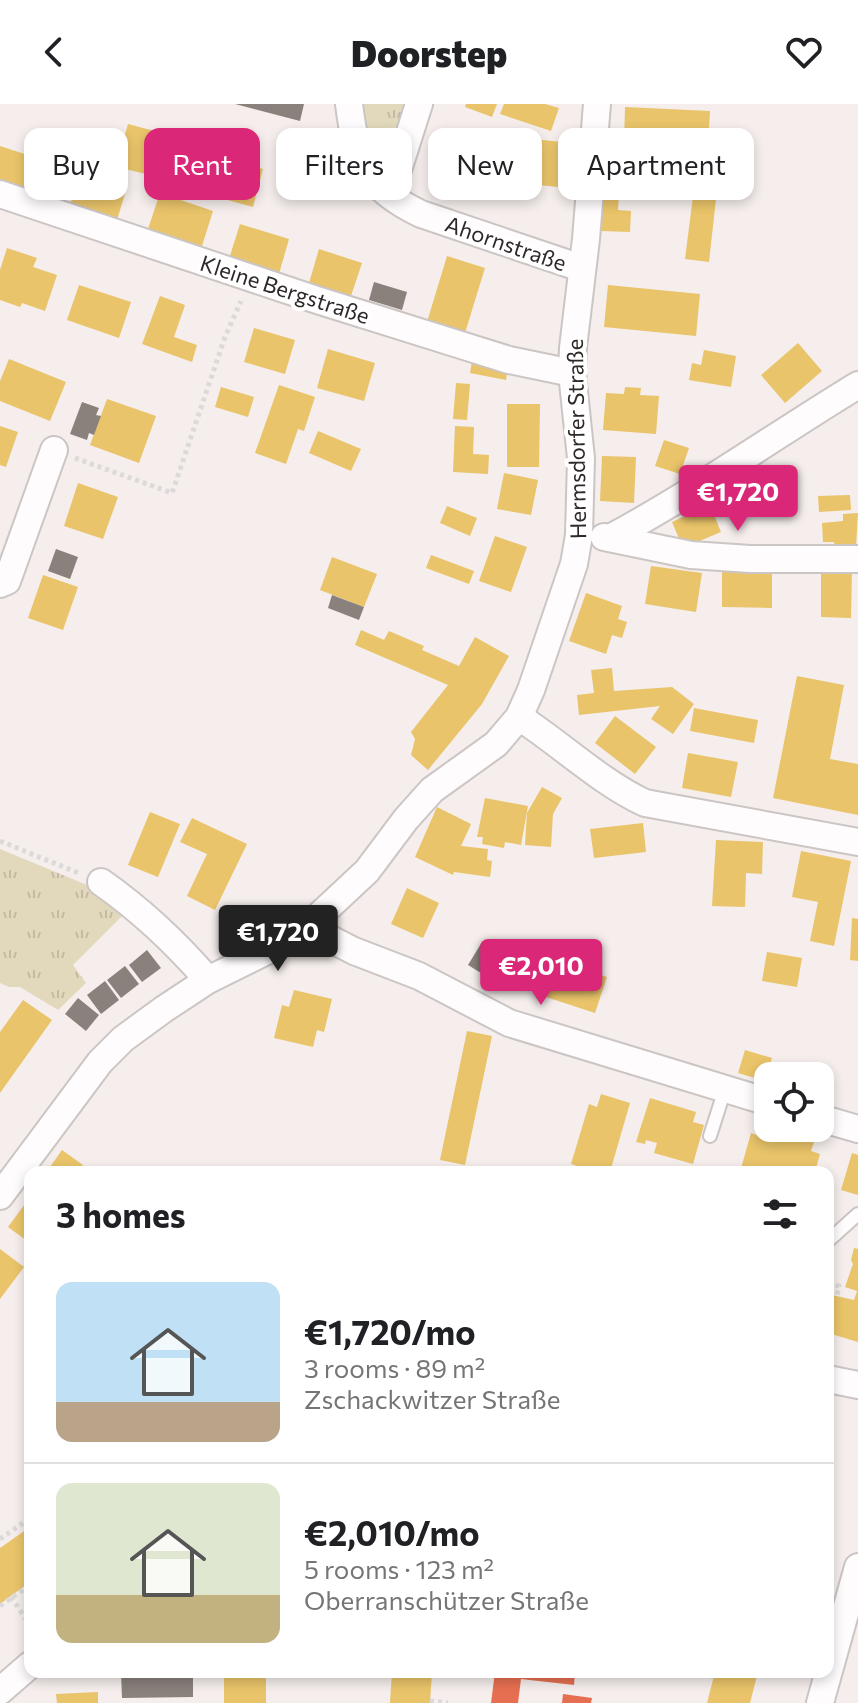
<!DOCTYPE html>
<html lang="en">
<head>
<meta charset="utf-8">
<style>
	:root { --surface:#fff; --page:#f6f6f6; --text:#202124; --muted:#757577; --line:#e0e0e0; --accent:#db2777 }
	body { margin:0; font-family:Commissioner,sans-serif; background:var(--page); color:var(--text); height:100vh; display:flex; flex-direction:column; font-size:30px; white-space:nowrap }
	* { box-sizing:border-box; margin:0 }
	p { font-size:26px; color:var(--muted) }
	.icon { flex:none; width:44px; height:44px; fill:none; stroke:currentColor; stroke-width:2; stroke-linecap:round; stroke-linejoin:round }
	.map { position:relative; flex:1; overflow:hidden }
	.details { position:absolute; left:24px; top:1062px; width:810px; height:512px; display:flex; flex-direction:column; background:var(--surface); border-radius:16px; box-shadow:0 4px 12px #0003 }
	.details>* { flex:none }
	.top-card { position:absolute; left:24px; top:24px; width:810px; height:72px; display:flex; gap:16px }
	.buttons { position:absolute; left:754px; top:958px; display:grid; gap:16px }
	.buttons a { display:grid; place-items:center; width:80px; height:80px; border-radius:16px; background:var(--surface); box-shadow:0 4px 12px #0003; font-size:40px }
	.price { position:absolute; translate:-50% -68px; padding:0 18px; border-radius:8px; background:var(--accent); color:#fff; font-size:26px; line-height:52px; filter:drop-shadow(0 2px 4px #0008) }
	.price::after { content:''; position:absolute; left:50%; top:48px; width:24px; height:18px; margin-left:-12px; background:inherit; clip-path:polygon(0 0,100% 0,50% 100%) }
	.price.selected { background:#222; color:#fff }
	ul { padding:0; list-style:none }
	li { display:flex; align-items:center; gap:24px; height:200px; padding:0 32px }
	li+li { border-top:2px solid var(--line) }
	li span { display:grid; place-items:center; flex:none; width:224px; height:160px; border-radius:16px; color:#555 }
	li>.icon { margin-inline-start:auto }
	span .icon { width:96px; height:96px; fill:#fffc; stroke-width:1 }
	li b { font-size:34px }
	h2 { display:flex; justify-content:space-between; align-items:center; height:96px; padding:0 32px; font-size:34px }
	.chip { padding:0 28px; border-radius:16px; background:var(--surface); box-shadow:0 4px 12px #0003; font-size:28px; line-height:72px }
	.chip.selected { background:var(--accent); color:#fff }
	header { display:flex; justify-content:space-between; align-items:center; height:104px; padding:0 32px; background:var(--surface); font-size:36px; font-weight:800 }
	.map>svg:first-child { display:block }
	.grass { fill:url(#grass-tufts) }
	.homes { fill:#e9c46a }
	.shops { fill:#e76f51 }
	.industry { fill:#8a817c }
	.lines { fill:none; stroke-linecap:round; stroke-linejoin:round }
	.lane-casing { stroke:#cbc5c4; stroke-width:16 }
	.street-casing { stroke:#cbc5c4; stroke-width:30 }
	.path { stroke:#dcdad9; stroke-width:5; stroke-dasharray:4 4; stroke-linecap:butt }
	.lane { stroke:#fefcfc; stroke-width:12 }
	.street { stroke:#fefcfc; stroke-width:26 }
	.labels { text-anchor:middle; dominant-baseline:central; stroke-width:8; stroke-linejoin:round; paint-order:stroke }
	.street-label { font-size:22px; fill:#2e2828; stroke:#fff }
</style>
</head>
<body>
<header><svg class="icon" aria-label="back" viewBox="0 0 24 24"><path d="M15 5l-7 7 7 7"/></svg>Doorstep<svg class="icon" aria-label="heart" viewBox="0 0 24 24"><path d="M12 20l-8-8c-3-5 5-10 8-4 3-6 11-1 8 4z"/></svg></header>
<div class="map">
<svg width="858" height="1599" viewBox="0 0 858 1599">
	<defs>
		<pattern id="grass-tufts" width="24" height="20" patternUnits="userSpaceOnUse" patternTransform="scale(2)"><rect width="24" height="20" fill="#e2d9bc"/><path d="M3 7l-1-3M5 7V3M7 7l1-3M15 17l-1-3M17 17v-4M19 17l1-3" fill="none" stroke="#c2baa2"/></pattern>
	</defs>
	<rect width="100%" height="100%" fill="#f5eeec"/>
	<g class="grass">
		<path d="M 364,0 L 408,0 L 383,64 L 378,64 L 374,61 L 365,25 Z"/>
		<path d="M 0,745 L 104,788 L 127,807 L 73,861 L 86,879 L 58,906 L 20,883 L 9,883 L 0,879 Z"/>
	</g>
	<g class="homes">
		<path d="M 466,0 L 497,0 L 492,13 L 465,3 Z"/>
		<path d="M 504,0 L 545,0 L 559,4 L 551,27 L 500,10 Z"/>
		<path d="M 625,3 L 710,7 L 708,41 L 624,38 Z"/>
		<path d="M 128,20 L 162,29 L 150,71 L 121,64 L 125,50 L 120,49 Z"/>
		<path d="M 523,34 L 562,38 L 558,83 L 519,79 Z"/>
		<path d="M 452,40 L 470,45 L 465,65 L 447,61 Z"/>
		<path d="M 0,42 L 40,55 L 28,90 L 0,81 Z"/>
		<path d="M 223,54 L 263,65 L 253,103 L 213,92 Z"/>
		<path d="M 667,63 L 695,65 L 693,84 L 717,86 L 709,158 L 685,155 L 693,92 L 664,88 Z"/>
		<path d="M 82,65 L 128,80 L 116,119 L 69,104 Z"/>
		<path d="M 604,88 L 619,90 L 618,106 L 631,107 L 630,128 L 601,127 Z"/>
		<path d="M 160,89 L 213,107 L 201,145 L 147,128 Z"/>
		<path d="M 240,120 L 289,135 L 279,170 L 229,155 Z"/>
		<path d="M 7,144 L 37,154 L 33,163 L 57,171 L 45,207 L 22,199 L 20,203 L 0,196 L 0,166 Z"/>
		<path d="M 319,145 L 362,159 L 351,192 L 309,179 Z"/>
		<path d="M 447,152 L 485,164 L 465,229 L 427,218 Z"/>
		<path d="M 79,181 L 131,198 L 119,234 L 67,216 Z"/>
		<path d="M 608,181 L 700,190 L 696,232 L 604,223 Z"/>
		<path d="M 160,192 L 185,201 L 174,233 L 197,241 L 192,258 L 142,240 Z"/>
		<path d="M 254,224 L 295,236 L 285,270 L 244,258 Z"/>
		<path d="M 798,239 L 822,267 L 785,299 L 761,271 Z"/>
		<path d="M 328,245 L 375,259 L 364,297 L 317,284 Z"/>
		<path d="M 704,246 L 736,252 L 731,283 L 689,276 L 692,259 L 701,261 Z"/>
		<path d="M 9,255 L 66,278 L 50,317 L 0,297 L 0,277 Z"/>
		<path d="M 472,257 L 508,263 L 506,276 L 470,269 Z"/>
		<path d="M 456,279 L 470,280 L 467,316 L 453,315 Z"/>
		<path d="M 279,281 L 315,293 L 304,327 L 298,325 L 286,360 L 255,349 Z"/>
		<path d="M 221,283 L 254,293 L 248,313 L 215,303 Z"/>
		<path d="M 625,283 L 641,284 L 640,291 L 659,292 L 656,330 L 603,326 L 606,289 L 624,290 Z"/>
		<path d="M 107,295 L 156,312 L 139,359 L 90,341 Z"/>
		<path d="M 507,300 L 540,300 L 539,363 L 507,363 Z"/>
		<path d="M 0,322 L 18,328 L 6,363 L 0,361 Z"/>
		<path d="M 455,322 L 474,323 L 473,350 L 489,351 L 488,370 L 453,368 Z"/>
		<path d="M 318,327 L 361,345 L 351,367 L 309,349 Z"/>
		<path d="M 664,336 L 689,344 L 680,370 L 655,362 Z"/>
		<path d="M 602,352 L 636,353 L 634,399 L 600,397 Z"/>
		<path d="M 504,369 L 538,376 L 531,411 L 497,405 Z"/>
		<path d="M 78,379 L 118,393 L 103,435 L 64,422 Z"/>
		<path d="M 744,379 L 751,396 L 731,405 L 723,388 Z"/>
		<path d="M 850,391 L 851,406 L 819,408 L 818,392 Z"/>
		<path d="M 710,401 L 721,428 L 683,444 L 672,418 Z"/>
		<path d="M 447,402 L 477,414 L 470,432 L 440,419 Z"/>
		<path d="M 858,409 L 856,443 L 835,444 L 834,438 L 823,438 L 822,419 L 843,417 L 843,410 Z"/>
		<path d="M 495,432 L 527,443 L 511,488 L 479,477 Z"/>
		<path d="M 431,451 L 474,467 L 469,480 L 426,464 Z"/>
		<path d="M 332,453 L 377,470 L 364,503 L 320,486 Z"/>
		<path d="M 651,462 L 702,469 L 696,508 L 645,500 Z"/>
		<path d="M 722,464 L 772,464 L 772,504 L 722,503 Z"/>
		<path d="M 821,464 L 852,464 L 851,514 L 821,513 Z"/>
		<path d="M 43,471 L 78,483 L 63,526 L 28,514 Z"/>
		<path d="M 586,489 L 622,502 L 618,515 L 627,518 L 622,534 L 612,531 L 606,550 L 569,537 Z"/>
		<path d="M 361,526 L 384,536 L 389,527 L 424,542 L 422,546 L 459,562 L 475,533 L 509,552 L 482,600 L 428,666 L 411,651 L 415,635 L 411,628 L 448,581 L 355,541 Z"/>
		<path d="M 612,564 L 614,587 L 672,583 L 694,600 L 673,630 L 651,615 L 660,602 L 579,611 L 577,591 L 594,589 L 591,566 Z"/>
		<path d="M 797,572 L 844,581 L 830,655 L 858,660 L 858,711 L 773,694 Z"/>
		<path d="M 694,604 L 758,616 L 754,639 L 690,627 Z"/>
		<path d="M 615,612 L 656,643 L 635,670 L 595,639 Z"/>
		<path d="M 688,649 L 738,658 L 731,693 L 682,684 Z"/>
		<path d="M 542,683 L 562,694 L 553,710 L 551,743 L 525,741 L 527,709 Z"/>
		<path d="M 485,694 L 528,702 L 521,741 L 505,738 L 504,744 L 482,740 L 483,733 L 477,733 Z"/>
		<path d="M 437,703 L 471,720 L 461,742 L 488,745 L 487,756 L 492,757 L 490,773 L 454,768 L 453,771 L 415,753 Z"/>
		<path d="M 150,708 L 180,720 L 158,773 L 128,761 Z"/>
		<path d="M 192,714 L 247,740 L 215,806 L 187,792 L 207,750 L 180,738 Z"/>
		<path d="M 643,719 L 646,748 L 594,754 L 590,725 Z"/>
		<path d="M 716,736 L 763,738 L 762,770 L 746,769 L 745,803 L 712,802 Z"/>
		<path d="M 801,747 L 851,757 L 834,842 L 810,837 L 818,798 L 792,793 Z"/>
		<path d="M 407,784 L 439,799 L 423,834 L 391,820 Z"/>
		<path d="M 852,814 L 858,815 L 858,857 L 850,856 Z"/>
		<path d="M 767,848 L 802,854 L 797,883 L 762,877 Z"/>
		<path d="M 555,856 L 607,873 L 595,909 L 543,892 Z"/>
		<path d="M 294,886 L 332,895 L 324,928 L 317,926 L 313,943 L 274,934 L 282,901 L 289,903 Z"/>
		<path d="M 23,896 L 52,916 L 0,989 L 0,928 Z"/>
		<path d="M 467,927 L 492,932 L 465,1061 L 440,1056 Z"/>
		<path d="M 745,946 L 772,954 L 765,977 L 738,969 Z"/>
		<path d="M 601,990 L 630,999 L 610,1068 L 597,1068 L 571,1060 L 589,1000 L 597,1003 Z"/>
		<path d="M 650,994 L 696,1008 L 693,1018 L 704,1021 L 693,1060 L 654,1049 L 657,1039 L 646,1036 L 645,1040 L 636,1038 Z"/>
		<path d="M 764,1024 L 814,1038 L 811,1047 L 820,1050 L 815,1068 L 740,1068 L 751,1029 L 762,1033 Z"/>
		<path d="M 62,1046 L 83,1061 L 78,1068 L 56,1068 L 50,1063 Z"/>
		<path d="M 852,1049 L 858,1051 L 858,1091 L 841,1086 Z"/>
		<path d="M 30,1093 L 30,1139 L 8,1123 Z"/>
		<path d="M 854,1144 L 858,1145 L 858,1238 L 828,1229 L 828,1190 L 854,1196 L 857,1187 L 845,1183 L 853,1160 L 851,1156 Z"/>
		<path d="M 0,1145 L 24,1163 L 0,1195 Z"/>
		<path d="M 30,1423 L 30,1478 L 0,1500 L 0,1444 Z"/>
		<rect x="224" y="1568" width="42" height="31"/>
		<path d="M 392,1568 L 432,1568 L 430,1599 L 390,1599 Z"/>
		<path d="M 715,1568 L 758,1568 L 750,1599 L 707,1599 Z"/>
		<path d="M 98,1588 L 98,1599 L 57,1599 L 56,1590 Z"/>
	</g>
	<g class="shops">
		<path d="M 495,1568 L 575,1568 L 574,1581 L 521,1575 L 518,1599 L 491,1599 Z"/>
		<path d="M 563,1590 L 592,1594 L 591,1599 L 562,1599 Z"/>
	</g>
	<g class="industry">
		<path d="M 235,0 L 304,0 L 300,17 Z"/>
		<path d="M 374,178 L 407,188 L 402,206 L 369,196 Z"/>
		<path d="M 82,298 L 99,304 L 96,311 L 101,312 L 94,331 L 89,329 L 87,336 L 70,330 Z"/>
		<path d="M 56,445 L 78,453 L 70,475 L 48,467 Z"/>
		<path d="M 332,491 L 364,503 L 359,516 L 328,504 Z"/>
		<path d="M 482,838 L 521,863 L 507,885 L 468,861 Z"/>
		<path d="M 147,846 L 161,864 L 142,878 L 129,861 Z"/>
		<path d="M 125,862 L 139,880 L 121,894 L 107,876 Z"/>
		<path d="M 105,877 L 119,896 L 101,910 L 87,891 Z"/>
		<path d="M 78,894 L 99,911 L 86,927 L 65,910 Z"/>
		<path d="M 121,1568 L 193,1568 L 193,1593 L 122,1594 Z"/>
	</g>
	<g class="lines">
		<g class="lane-casing">
			<g id="lane">
				<path d="M 710,1032 L 725,985"/>
				<path d="M 828,1137 L 858,1110"/>
			</g>
		</g>
		<g class="street-casing">
			<g id="street">
				<path d="M 349,0 C 356,57 366,84 421,110 L 581,164"/>
				<path d="M 0,90 L 317,196 L 509,256 L 572,269"/>
				<path d="M 390,91 L 419,0"/>
				<path d="M 604,433 L 691,451 L 750,455 L 858,455"/>
				<path d="M 612,433 C 697,387 776,331 858,281"/>
				<path d="M 0,480 L 7,477 L 54,346"/>
				<path d="M 519,613 C 561,640 600,678 645,699 L 858,738"/>
				<path d="M 101,778 C 141,806 176,839 208,876"/>
				<path d="M 307,823 L 354,847 L 419,872 L 509,919 L 768,998"/>
				<path d="M 820,1014 L 858,1025"/>
				<path d="M 0,1092 L 100,958 L 123,935 L 164,905 L 208,876 L 289,836 L 307,823 L 367,767 L 406,715 L 432,686 L 496,640 L 519,613 L 531,586 L 574,460 L 579,431 L 581,354 L 572,269 L 573,244 L 586,135 L 597,0"/>
				<path d="M 828,1275 L 858,1281"/>
				<path d="M 0,1587 L 30,1561"/>
				<path d="M 820,1599 L 858,1463"/>
			</g>
		</g>
		<g class="path">
			<path d="M 75,354 L 172,389 L 225,233 L 241,197"/>
			<path d="M 0,737 L 81,770"/>
			<path d="M 828,1179 L 839,1182 L 837,1192"/>
			<path d="M 0,1435 L 30,1414"/>
			<path d="M 11,1493 L 30,1521"/>
			<path d="M 0,1502 L 30,1481"/>
			<path d="M 703,1569 L 714,1573"/>
			<path d="M 430,1597 L 448,1599"/>
		</g>
		<use href="#lane" class="lane"/>
		<use href="#street" class="street"/>
	</g>
	<g class="labels">
		<g class="street-label">
			<text transform="translate(506 139) rotate(19)">Ahornstraße</text>
			<text transform="translate(285 185) rotate(18)">Kleine Bergstraße</text>
			<text transform="translate(576 335) rotate(-91)">Hermsdorfer Straße</text>
		</g>
	</g>
</svg>
<div class="buttons">
<a><svg class="icon" aria-label="locate" viewBox="0 0 24 24"><circle cx="12" cy="12" r="6"/><path d="M12 2v4M12 18v4M2 12h4M18 12h4"/></svg></a>
</div>
<b class="price" style="left:738px;top:429px">€1,720</b>
<b class="price selected" style="left:278px;top:869px">€1,720</b>
<b class="price" style="left:541px;top:903px">€2,010</b>
<div class="top-card">
<a class="chip">Buy</a>
<a class="chip selected">Rent</a>
<a class="chip">Filters</a>
<a class="chip">New</a>
<a class="chip">Apartment</a>
</div>
<section class="details">
<h2>3 homes<svg class="icon" aria-label="filters" viewBox="0 0 24 24"><path d="M4 7h16M4 17h16"/><circle cx="9" cy="7" r="2"/><circle cx="15" cy="17" r="2"/></svg></h2>
<ul>
<li><span style="background:linear-gradient(#bfe0f5 75%,#b9a48a 0)"><svg class="icon" aria-label="home" viewBox="0 0 24 24"><path d="M3 11l9-7 9 7M6 9v11h12V9"/></svg></span><div><b>€1,720/mo</b><p>3 rooms · 89 m²</p><p>Zschackwitzer Straße</p></div></li>
<li><span style="background:linear-gradient(#dfe7d0 70%,#c2b280 0)"><svg class="icon" aria-label="home" viewBox="0 0 24 24"><path d="M3 11l9-7 9 7M6 9v11h12V9"/></svg></span><div><b>€2,010/mo</b><p>5 rooms · 123 m²</p><p>Oberranschützer Straße</p></div></li>
</ul>
</section>
</div>
</body>
</html>
